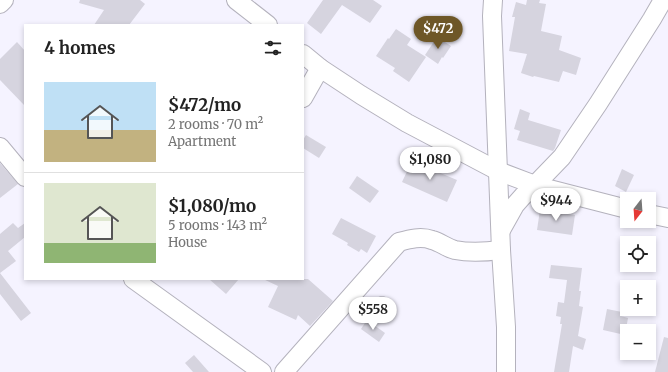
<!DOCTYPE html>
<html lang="en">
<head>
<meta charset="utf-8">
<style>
	:root { --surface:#fff; --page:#f6f6f6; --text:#222; --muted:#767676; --line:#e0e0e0; --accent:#6e5727 }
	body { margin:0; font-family:Merriweather,serif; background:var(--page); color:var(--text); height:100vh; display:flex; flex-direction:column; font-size:15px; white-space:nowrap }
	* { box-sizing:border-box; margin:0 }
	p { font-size:13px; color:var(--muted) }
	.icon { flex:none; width:22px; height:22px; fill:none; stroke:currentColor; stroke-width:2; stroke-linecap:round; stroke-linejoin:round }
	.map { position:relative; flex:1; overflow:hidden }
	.sheet { position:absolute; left:24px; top:24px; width:280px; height:256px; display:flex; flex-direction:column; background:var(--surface); border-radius:0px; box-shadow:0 2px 6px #0003 }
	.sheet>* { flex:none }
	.needle { width:26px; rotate:197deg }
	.fabs { position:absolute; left:620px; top:192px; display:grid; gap:8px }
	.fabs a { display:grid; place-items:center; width:36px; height:36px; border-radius:0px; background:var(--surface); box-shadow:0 2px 6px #0003; font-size:20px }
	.price { position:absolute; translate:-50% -34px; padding:0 9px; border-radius:14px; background:#fff; color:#222; font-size:13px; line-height:26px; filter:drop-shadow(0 1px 2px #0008) }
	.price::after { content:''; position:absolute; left:50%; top:24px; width:12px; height:9px; margin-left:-6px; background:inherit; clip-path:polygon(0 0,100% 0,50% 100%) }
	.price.on { background:var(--accent); color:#fff }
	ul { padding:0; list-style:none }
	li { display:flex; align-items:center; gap:12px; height:100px; padding:0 20px }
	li+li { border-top:1px solid var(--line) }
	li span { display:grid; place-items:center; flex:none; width:112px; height:80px; border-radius:0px; color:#555 }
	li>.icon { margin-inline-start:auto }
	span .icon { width:48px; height:48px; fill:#fffc; stroke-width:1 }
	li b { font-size:17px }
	h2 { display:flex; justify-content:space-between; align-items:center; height:48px; padding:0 20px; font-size:17px }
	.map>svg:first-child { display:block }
	.building { fill:#d6d4df }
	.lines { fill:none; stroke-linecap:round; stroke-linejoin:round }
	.minor-casing { stroke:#b4b2bd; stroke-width:20 }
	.minor { stroke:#fff; stroke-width:18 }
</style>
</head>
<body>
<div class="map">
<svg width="668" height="372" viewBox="0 0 668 372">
	<rect width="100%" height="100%" fill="#f5f3ff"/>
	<g class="building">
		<path d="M 80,0 L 140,0 L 145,4 L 129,25 L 94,25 L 104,10 L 79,3 Z"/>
		<path d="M 323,0 L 373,0 L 382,6 L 370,23 L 342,5 L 321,34 L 307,23 Z"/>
		<path d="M 527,0 L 540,0 L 539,3 L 546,4 L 541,31 L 562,36 L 559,50 L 581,58 L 576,75 L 563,71 L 559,82 L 534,76 L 533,77 L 521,73 L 527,54 L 509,51 L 515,17 L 512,17 L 516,2 L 526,5 Z"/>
		<path d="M 396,29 L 411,39 L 407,45 L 426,57 L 409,82 L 393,71 L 395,68 L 376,56 L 388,38 L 389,39 Z"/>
		<path d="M 437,37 L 451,46 L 443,58 L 442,57 L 438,64 L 425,55 Z"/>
		<path d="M 17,42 L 25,51 L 25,106 L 0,80 L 0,59 Z"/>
		<path d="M 520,109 L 530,113 L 528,120 L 561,130 L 555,148 L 553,151 L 517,140 L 520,131 L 514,129 Z"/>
		<path d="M 306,135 L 326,147 L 319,158 L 303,148 L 303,140 Z"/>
		<path d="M 412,161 L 428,168 L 430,165 L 439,169 L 438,172 L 457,180 L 447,202 L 402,182 Z"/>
		<path d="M 0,163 L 18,184 L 0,198 Z"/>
		<path d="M 622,169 L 634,175 L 626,192 L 615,186 Z"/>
		<path d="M 357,176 L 379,191 L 370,203 L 349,188 Z"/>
		<path d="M 540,210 L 575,215 L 572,235 L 537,230 Z"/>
		<path d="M 341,218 L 376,236 L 367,253 L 361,249 L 359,252 L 347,245 L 348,243 L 332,234 Z"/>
		<path d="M 13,223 L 18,228 L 25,223 L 25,237 L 8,251 L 16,261 L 0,273 L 31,313 L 21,321 L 0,294 L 0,234 Z"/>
		<path d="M 551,265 L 582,268 L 579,291 L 581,291 L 579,306 L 583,307 L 578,336 L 586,339 L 583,350 L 573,346 L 569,372 L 554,372 L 562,324 L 560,324 L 561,317 L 556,316 L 558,302 L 564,303 L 567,280 L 549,278 Z"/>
		<path d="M 209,279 L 239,279 L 226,294 Z"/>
		<path d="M 263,279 L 308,279 L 333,301 L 310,326 L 298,315 L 296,320 L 268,307 L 278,286 Z"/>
		<path d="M 380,296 L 384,296 L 387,298 L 389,300 L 390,304 L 390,307 L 388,310 L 385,312 L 376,312 L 375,304 L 375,301 L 377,298 Z"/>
		<path d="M 607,309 L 622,312 L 621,316 L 628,318 L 625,335 L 603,330 Z"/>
		<path d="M 367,320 L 385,333 L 379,342 L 361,329 Z"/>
		<path d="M 664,337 L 668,338 L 668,372 L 655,372 Z"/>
		<path d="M 194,355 L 209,372 L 193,372 L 185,363 Z"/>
	</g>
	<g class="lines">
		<g class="minor-casing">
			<g id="minor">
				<path d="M 236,0 L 268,25"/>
				<path d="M 493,0 L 492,16 L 501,250 L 506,327 L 506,372"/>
				<path d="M 0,4 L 4,0"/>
				<path d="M 303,54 L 320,68 L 303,98"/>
				<path d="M 320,68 L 361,95 L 407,123 L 498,171 L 535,185 L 549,189 L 627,209"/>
				<path d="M 0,147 L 25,177"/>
				<path d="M 649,214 L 668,218"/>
				<path d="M 501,230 L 515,205 L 523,196 L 535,185 L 562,157 L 598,104 L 652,19 L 663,0"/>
				<path d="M 133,279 L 262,372"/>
				<path d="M 284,372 L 399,242 C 410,239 421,236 432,240 C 440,242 447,248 455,250 C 470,253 485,252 501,250"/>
			</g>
		</g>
		<use href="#minor" class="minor"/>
	</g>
</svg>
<div class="fabs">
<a><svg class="needle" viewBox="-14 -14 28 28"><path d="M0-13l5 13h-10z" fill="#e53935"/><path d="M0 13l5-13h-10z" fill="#767676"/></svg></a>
<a><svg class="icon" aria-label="locate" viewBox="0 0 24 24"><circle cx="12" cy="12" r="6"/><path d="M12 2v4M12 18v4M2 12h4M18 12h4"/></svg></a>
<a>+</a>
<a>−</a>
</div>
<b class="price on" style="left:438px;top:50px">$472</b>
<b class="price" style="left:430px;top:181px">$1,080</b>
<b class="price" style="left:556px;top:222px">$944</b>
<b class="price" style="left:373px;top:331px">$558</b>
<section class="sheet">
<h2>4 homes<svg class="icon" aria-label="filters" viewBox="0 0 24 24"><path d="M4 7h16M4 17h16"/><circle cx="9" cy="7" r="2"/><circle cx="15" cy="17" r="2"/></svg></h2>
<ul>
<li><span style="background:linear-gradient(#bfe0f5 60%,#c2b280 0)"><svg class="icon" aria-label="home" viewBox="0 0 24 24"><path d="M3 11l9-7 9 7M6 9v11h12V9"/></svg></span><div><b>$472/mo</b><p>2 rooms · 70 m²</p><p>Apartment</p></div></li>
<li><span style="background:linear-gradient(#dfe7d0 75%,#8fb573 0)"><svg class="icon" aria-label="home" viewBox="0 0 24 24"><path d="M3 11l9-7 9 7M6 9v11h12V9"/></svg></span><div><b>$1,080/mo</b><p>5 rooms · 143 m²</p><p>House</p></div></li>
</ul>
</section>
</div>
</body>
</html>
